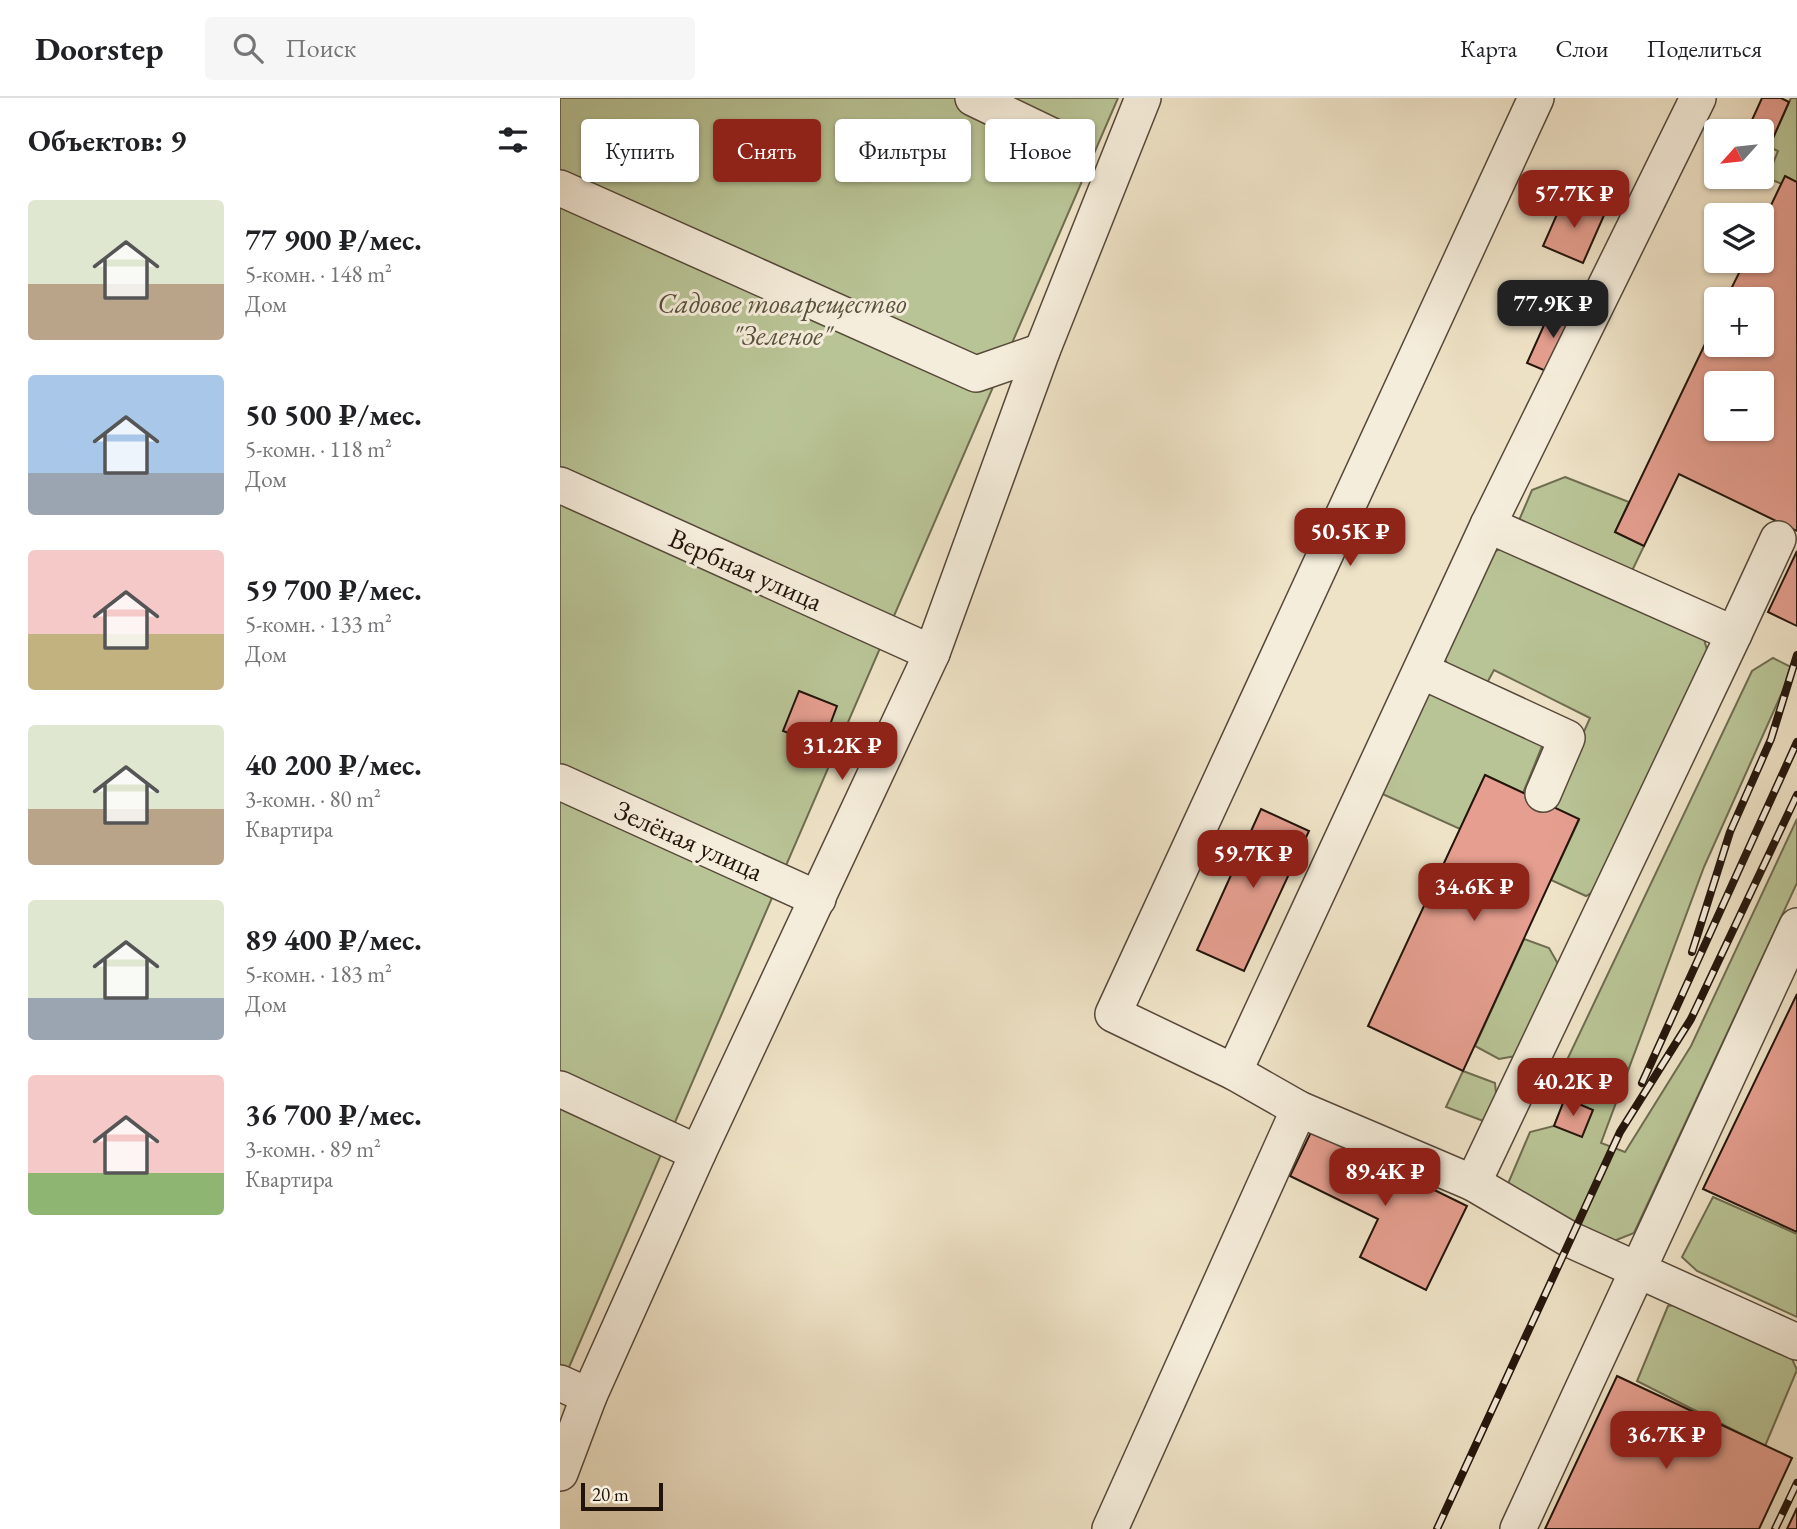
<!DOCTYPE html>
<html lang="ru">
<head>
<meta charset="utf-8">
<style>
	:root { --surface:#fff; --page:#f6f6f6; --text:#202124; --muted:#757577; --line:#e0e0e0; --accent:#8f2418 }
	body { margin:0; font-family:"EB Garamond",serif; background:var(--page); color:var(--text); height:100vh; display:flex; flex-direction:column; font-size:26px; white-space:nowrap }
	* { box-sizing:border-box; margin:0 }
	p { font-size:23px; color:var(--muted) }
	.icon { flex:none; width:38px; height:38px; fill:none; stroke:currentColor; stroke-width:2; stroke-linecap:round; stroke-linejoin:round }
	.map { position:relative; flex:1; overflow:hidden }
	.sheet { display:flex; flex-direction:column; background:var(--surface); width:560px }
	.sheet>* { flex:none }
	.banner { position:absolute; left:21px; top:21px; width:665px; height:63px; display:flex; gap:14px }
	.needle { width:46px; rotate:243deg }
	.controls { position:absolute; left:1144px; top:21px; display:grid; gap:14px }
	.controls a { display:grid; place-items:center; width:70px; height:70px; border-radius:7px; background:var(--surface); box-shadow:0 2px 5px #0004; font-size:35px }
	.scale { position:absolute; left:21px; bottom:18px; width:82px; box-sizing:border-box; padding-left:7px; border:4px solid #23140b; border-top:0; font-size:19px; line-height:24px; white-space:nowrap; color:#23140b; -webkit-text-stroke:5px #f5eddb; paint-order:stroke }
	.price { position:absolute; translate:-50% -60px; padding:0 16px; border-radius:14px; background:var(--accent); color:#fff; font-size:23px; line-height:46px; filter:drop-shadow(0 2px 4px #0008) }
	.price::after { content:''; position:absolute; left:50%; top:42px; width:21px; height:16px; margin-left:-10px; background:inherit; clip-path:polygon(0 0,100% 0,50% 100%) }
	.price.current { background:#222; color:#fff }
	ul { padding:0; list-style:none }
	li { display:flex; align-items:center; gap:21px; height:175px; padding:0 28px }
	li span { display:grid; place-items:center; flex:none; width:196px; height:140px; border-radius:7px; color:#555 }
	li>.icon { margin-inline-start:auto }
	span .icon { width:84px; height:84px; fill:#fffc; stroke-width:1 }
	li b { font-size:30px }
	h2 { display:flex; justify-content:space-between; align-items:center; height:84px; padding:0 28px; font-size:30px }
	.tag { padding:0 24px; border-radius:7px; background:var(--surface); box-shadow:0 2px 5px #0004; font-size:24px; line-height:63px }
	.tag.current { background:var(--accent); color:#fff }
	header { display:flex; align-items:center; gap:42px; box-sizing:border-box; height:98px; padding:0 35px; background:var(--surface); border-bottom:2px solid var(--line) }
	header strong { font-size:33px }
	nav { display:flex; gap:38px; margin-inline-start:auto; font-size:24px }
	.search { width:490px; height:63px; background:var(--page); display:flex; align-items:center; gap:18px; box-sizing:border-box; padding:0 24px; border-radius:7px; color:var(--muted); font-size:26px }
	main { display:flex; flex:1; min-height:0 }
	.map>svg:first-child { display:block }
	.green { fill:#b9c496; stroke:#6e6c50; stroke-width:2 }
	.building { fill:#e59e8f; stroke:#23140b; stroke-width:2; fill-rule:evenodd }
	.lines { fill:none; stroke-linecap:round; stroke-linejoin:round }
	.minor-casing { stroke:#56483a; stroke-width:38 }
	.minor { stroke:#f5eddb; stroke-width:35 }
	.rail-casing { stroke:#23140b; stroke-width:8 }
	.rail { stroke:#f5eddb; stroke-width:5; stroke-dasharray:16; stroke-linecap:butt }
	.labels { text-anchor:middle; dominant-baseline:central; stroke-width:6; stroke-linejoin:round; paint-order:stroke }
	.park-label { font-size:28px; font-style:italic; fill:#58523c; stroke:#f5eddb }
	.street-label { font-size:28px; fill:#23140b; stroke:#f5eddb }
</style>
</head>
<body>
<header>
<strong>Doorstep</strong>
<div class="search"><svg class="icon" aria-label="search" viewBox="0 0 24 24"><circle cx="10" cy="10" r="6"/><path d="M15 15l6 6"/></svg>Поиск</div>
<nav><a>Карта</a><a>Слои</a><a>Поделиться</a></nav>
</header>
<main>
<section class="sheet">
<h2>Объектов: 9<svg class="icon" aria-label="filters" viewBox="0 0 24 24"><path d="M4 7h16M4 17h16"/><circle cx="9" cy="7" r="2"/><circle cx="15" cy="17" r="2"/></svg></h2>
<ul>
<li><span style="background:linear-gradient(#dfe7d0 60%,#b9a48a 0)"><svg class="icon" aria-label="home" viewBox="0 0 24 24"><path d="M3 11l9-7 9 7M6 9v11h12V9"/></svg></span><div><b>77 900 ₽/мес.</b><p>5-комн. · 148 m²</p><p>Дом</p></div></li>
<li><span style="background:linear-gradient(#a9c7e8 70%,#9aa5b1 0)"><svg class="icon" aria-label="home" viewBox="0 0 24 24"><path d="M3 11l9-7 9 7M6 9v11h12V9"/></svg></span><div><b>50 500 ₽/мес.</b><p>5-комн. · 118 m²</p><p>Дом</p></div></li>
<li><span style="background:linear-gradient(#f6c9c9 60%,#c2b280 0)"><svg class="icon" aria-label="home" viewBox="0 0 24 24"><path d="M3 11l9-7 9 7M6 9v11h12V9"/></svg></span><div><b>59 700 ₽/мес.</b><p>5-комн. · 133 m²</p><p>Дом</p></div></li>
<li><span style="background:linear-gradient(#dfe7d0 60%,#b9a48a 0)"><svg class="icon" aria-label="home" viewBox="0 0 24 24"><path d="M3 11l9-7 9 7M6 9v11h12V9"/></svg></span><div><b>40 200 ₽/мес.</b><p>3-комн. · 80 m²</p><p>Квартира</p></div></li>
<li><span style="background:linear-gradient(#dfe7d0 70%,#9aa5b1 0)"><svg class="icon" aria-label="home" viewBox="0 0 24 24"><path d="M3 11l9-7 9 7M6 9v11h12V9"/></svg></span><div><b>89 400 ₽/мес.</b><p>5-комн. · 183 m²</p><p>Дом</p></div></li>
<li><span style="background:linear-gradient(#f6c9c9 70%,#8fb573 0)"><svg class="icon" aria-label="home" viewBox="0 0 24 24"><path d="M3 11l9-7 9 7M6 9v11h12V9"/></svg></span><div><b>36 700 ₽/мес.</b><p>3-комн. · 89 m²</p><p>Квартира</p></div></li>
</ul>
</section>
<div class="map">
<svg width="1237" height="1431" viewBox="0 0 1237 1431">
	<rect width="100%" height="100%" fill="#efe3c7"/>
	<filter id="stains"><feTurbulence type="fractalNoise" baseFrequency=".00286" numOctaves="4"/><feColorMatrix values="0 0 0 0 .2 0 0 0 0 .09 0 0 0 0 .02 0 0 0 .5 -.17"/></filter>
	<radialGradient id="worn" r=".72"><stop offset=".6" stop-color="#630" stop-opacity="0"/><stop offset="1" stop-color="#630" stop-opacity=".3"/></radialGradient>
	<g class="green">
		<path d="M 0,0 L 558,0 L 0,1290 Z"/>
		<path d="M 1231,0 L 1237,0 L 1237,84 L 1222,86 L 1207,80 L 1218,53 L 1209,49 Z"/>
		<path d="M 1005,379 L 1069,404 L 1055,434 L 1084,448 L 1070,477 L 957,427 L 972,392 Z"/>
		<path d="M 949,448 L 1143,538 L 1148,555 L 1038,791 L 1026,798 L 991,782 L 1019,722 L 991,708 L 1030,620 L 934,572 L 927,585 L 888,568 L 880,550 L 927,456 Z"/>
		<path d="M 1213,560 L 1233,570 L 1144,769 L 1041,1045 L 1065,1054 L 1131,948 L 1237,721 L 1237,785 L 1074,1135 L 1054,1143 L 944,1095 L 970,1034 L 994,1028 L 1005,1001 L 997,983 L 1192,573 Z"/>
		<path d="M 864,592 L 983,646 L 963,695 L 925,677 L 900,731 L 818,694 Z"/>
		<path d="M 964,841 L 989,850 L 1001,871 L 961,957 L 939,961 L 915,948 Z"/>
		<path d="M 903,973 L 935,985 L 937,1005 L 926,1024 L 886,1009 Z"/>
		<path d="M 1153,1099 L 1237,1136 L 1237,1219 L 1137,1173 L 1122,1159 Z"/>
		<path d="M 1122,1206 L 1229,1254 L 1237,1272 L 1205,1348 L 1077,1283 L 1108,1208 Z"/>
	</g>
	<g class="building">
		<path d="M 1202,0 L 1221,0 L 1229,4 L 1209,49 L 1202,45 L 1202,33 L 1187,33 Z"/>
		<path d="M 1225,78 L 1237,84 L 1237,433 L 1119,376 L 1084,448 L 1055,434 L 1157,221 L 1157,247 L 1202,247 L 1202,201 L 1166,201 L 1185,163 L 1202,163 L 1202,126 ZM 1157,285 L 1202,285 L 1202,331 L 1157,331 Z"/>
		<path d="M 1005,98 L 1045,115 L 1023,165 L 983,148 Z"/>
		<path d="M 993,207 L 1018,219 L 993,276 L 967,265 Z"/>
		<path d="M 1237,453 L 1237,528 L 1208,514 Z"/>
		<path d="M 239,593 L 277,608 L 262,648 L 223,633 Z"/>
		<path d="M 925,677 L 1019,721 L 903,973 L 808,928 Z"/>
		<path d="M 701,711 L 749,733 L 684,873 L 637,852 Z"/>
		<path d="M 1237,896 L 1237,1134 L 1143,1091 Z"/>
		<path d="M 1005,1000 L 1033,1012 L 1022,1039 L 994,1028 Z"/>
		<path d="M 752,1032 L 907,1108 L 866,1192 L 800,1159 L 818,1121 L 730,1078 Z"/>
		<path d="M 1057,1278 L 1232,1360 L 1199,1431 L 985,1431 Z"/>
		<path d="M 1237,1410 L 1237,1431 L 1227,1431 Z"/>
	</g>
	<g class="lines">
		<g class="minor-casing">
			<g id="minor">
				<path d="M 413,0 L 515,49"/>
				<path d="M 976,0 L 553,916 L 674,974 L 739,1011 L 913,1085 L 1174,536 L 928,427 L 1138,0"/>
				<path d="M 0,90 L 416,276 L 482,253"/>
				<path d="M 0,387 L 372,555"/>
				<path d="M 1174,536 L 1218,441"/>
				<path d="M 862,573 L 1007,640 L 983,696"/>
				<path d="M 0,684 L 258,801"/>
				<path d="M 674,974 L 928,427"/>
				<path d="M 0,991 L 138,1055"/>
				<path d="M 913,1085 L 1009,1141 L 1237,1244"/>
				<path d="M 0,1285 L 29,1298"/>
				<path d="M 0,1375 L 29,1298 L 138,1055 L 372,555 L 482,253 L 583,0"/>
				<path d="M 550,1431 L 739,1011"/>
				<path d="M 958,1431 L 1237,828"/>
			</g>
		</g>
		<use href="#minor" class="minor"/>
		<g class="rail-casing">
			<g id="rail">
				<path d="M 1132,854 L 1170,734 L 1211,641 L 1237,557"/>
				<path d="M 1082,985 L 1237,644"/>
				<path d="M 877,1431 L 1060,1034 L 1131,921 L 1237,697"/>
				<path d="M 1215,1431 L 1237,1385"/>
			</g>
		</g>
		<use href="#rail" class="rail"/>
	</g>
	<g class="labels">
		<g class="park-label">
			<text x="222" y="205">Садовое товарещество<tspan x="222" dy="32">"Зеленое"</tspan></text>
		</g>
		<g class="street-label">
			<text transform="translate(186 471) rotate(24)">Вербная улица</text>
			<text transform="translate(129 742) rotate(24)">Зелёная улица</text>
		</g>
	</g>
	<rect width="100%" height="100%" filter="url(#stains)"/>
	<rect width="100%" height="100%" fill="url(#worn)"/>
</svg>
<div class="controls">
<a><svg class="needle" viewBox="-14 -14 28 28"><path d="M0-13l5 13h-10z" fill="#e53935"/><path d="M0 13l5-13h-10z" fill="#757577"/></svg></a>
<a><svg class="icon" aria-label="layers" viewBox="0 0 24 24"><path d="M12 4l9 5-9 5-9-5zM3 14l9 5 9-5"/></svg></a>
<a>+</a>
<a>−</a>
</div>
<div class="scale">20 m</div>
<b class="price" style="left:1014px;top:132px">57.7K ₽</b>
<b class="price current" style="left:993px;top:242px">77.9K ₽</b>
<b class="price" style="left:790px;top:470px">50.5K ₽</b>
<b class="price" style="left:282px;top:684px">31.2K ₽</b>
<b class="price" style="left:693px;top:792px">59.7K ₽</b>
<b class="price" style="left:914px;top:825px">34.6K ₽</b>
<b class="price" style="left:1013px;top:1020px">40.2K ₽</b>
<b class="price" style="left:825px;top:1110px">89.4K ₽</b>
<b class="price" style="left:1106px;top:1373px">36.7K ₽</b>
<div class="banner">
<a class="tag">Купить</a>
<a class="tag current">Снять</a>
<a class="tag">Фильтры</a>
<a class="tag">Новое</a>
</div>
</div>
</main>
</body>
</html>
